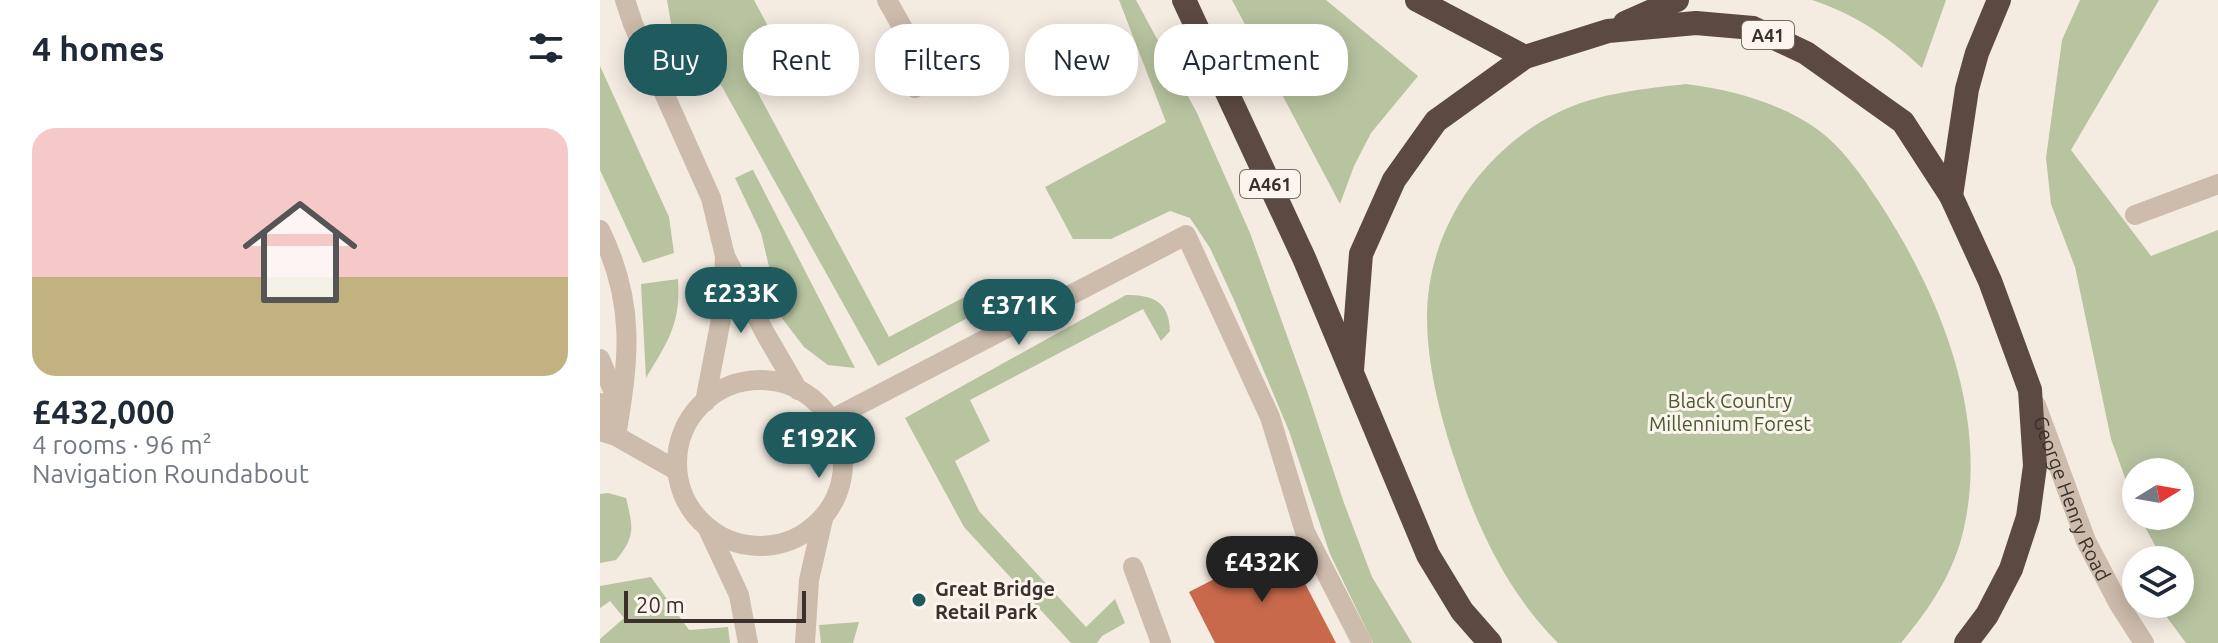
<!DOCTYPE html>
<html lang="en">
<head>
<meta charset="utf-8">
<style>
	:root { --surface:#fff; --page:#f2f2f3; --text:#1f2937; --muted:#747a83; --accent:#1f5a5e }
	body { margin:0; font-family:Ubuntu,sans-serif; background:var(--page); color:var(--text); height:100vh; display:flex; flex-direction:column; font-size:30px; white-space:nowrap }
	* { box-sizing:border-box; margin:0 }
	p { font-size:26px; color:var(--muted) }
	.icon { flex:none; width:44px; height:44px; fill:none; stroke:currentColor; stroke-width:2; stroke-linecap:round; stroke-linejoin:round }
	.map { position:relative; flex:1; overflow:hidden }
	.sheet { display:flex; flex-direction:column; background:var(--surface); width:600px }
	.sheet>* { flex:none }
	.banner { position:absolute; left:24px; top:24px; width:760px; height:72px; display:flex; gap:16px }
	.needle { width:52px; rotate:79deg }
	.buttons { position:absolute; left:1522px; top:458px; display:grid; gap:16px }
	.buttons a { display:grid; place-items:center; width:72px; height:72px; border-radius:50%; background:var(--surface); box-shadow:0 4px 20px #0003; font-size:40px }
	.scale { position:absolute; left:24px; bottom:20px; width:182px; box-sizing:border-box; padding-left:8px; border:4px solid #3b302b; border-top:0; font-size:22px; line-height:28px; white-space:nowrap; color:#3b302b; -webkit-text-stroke:6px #fbf5ee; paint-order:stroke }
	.price { position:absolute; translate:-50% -68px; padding:0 18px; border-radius:28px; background:var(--accent); color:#fff; font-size:26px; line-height:52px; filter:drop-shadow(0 2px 4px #0008) }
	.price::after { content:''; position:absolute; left:50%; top:48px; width:24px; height:18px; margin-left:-12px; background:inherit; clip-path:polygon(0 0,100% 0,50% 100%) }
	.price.selected { background:#222; color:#fff }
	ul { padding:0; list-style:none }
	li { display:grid; align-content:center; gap:16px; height:424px; padding:0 32px }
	li span { display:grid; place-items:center; height:248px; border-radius:24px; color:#555 }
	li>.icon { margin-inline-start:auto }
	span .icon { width:144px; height:144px; fill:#fffc; stroke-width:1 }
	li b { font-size:34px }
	h2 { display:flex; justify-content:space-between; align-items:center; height:96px; padding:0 32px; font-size:34px }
	.pill { padding:0 28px; border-radius:32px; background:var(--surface); box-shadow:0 4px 20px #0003; font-size:28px; line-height:72px }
	.pill.selected { background:var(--accent); color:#fff }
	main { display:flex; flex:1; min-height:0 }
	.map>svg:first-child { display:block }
	.green { fill:#b8c4a0 }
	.building { fill:#c8694b }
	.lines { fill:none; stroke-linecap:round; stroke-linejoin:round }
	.minor { stroke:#cdbbac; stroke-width:20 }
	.highway { stroke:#5c4a42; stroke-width:24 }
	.poi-dot { fill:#1f5a5e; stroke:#fbf5ee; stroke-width:3 }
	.labels { text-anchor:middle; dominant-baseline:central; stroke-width:6; stroke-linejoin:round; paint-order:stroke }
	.shield { fill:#fbf5ee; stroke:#756b66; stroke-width:2 }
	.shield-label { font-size:18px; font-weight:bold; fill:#3b302b }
	.park-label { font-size:20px; fill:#4a5a2e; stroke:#fbf5ee }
	.street-label { font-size:20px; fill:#3b302b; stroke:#fbf5ee }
	.poi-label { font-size:20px; font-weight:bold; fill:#3b302b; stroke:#fbf5ee; text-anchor:start }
</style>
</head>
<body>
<main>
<section class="sheet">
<h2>4 homes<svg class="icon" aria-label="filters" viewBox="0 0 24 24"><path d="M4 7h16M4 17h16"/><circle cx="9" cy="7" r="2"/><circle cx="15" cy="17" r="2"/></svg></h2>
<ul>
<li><span style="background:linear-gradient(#f6c9c9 60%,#c2b280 0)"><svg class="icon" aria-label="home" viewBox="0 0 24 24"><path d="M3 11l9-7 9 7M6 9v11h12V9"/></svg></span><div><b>£432,000</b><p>4 rooms · 96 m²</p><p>Navigation Roundabout</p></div></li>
</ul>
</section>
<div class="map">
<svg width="1618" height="643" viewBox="0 0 1618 643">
	<rect width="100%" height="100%" fill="#f4ebe1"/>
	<g class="green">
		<path d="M 67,0 L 154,0 L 187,62 L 152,82 L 289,337 L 389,284 L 389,301 L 371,316 L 278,366 L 121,85 L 100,94 L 72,29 Z"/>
		<path d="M 519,0 L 536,0 L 597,113 L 650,233 L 707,391 L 744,503 L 772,577 L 812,643 L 773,643 L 730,554 L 689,431 L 634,300 L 610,248 L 590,218 L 570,211 L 511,239 L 473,239 L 445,187 L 566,122 Z"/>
		<path d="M 632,0 L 726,0 L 818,76 L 771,133 L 754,166 L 740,204 Z"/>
		<path d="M 1212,0 L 1346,0 L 1322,68 C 1290,38 1255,14 1212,0 Z"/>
		<path d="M 1480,0 L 1559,0 L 1471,150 L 1551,256 L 1618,230 L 1618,643 L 1586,643 L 1560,608 L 1567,604 L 1580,604 L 1580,596 L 1583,594 L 1580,589 L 1580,560 L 1563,560 L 1539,516 L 1580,516 L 1580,472 L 1536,472 L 1536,508 L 1511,439 L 1475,267 L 1451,204 L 1446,158 L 1462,40 Z"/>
		<path d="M 0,66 L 69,217 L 74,253 L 43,263 L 0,170 Z"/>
		<path d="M 1086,84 C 1132,90 1178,102 1217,129 C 1243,148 1262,176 1279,202 C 1340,295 1389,415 1364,528 C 1354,573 1330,608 1301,643 L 958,643 C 907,592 877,527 855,460 C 840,415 827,365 827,317 C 827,231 881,151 957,113 C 997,93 1043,89 1086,84 Z"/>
		<path d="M 152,170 L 153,170 L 255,368 L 228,365 L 204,347 L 181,317 L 161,233 L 135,178 Z"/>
		<path d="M 78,279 C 81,324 68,341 46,378 L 41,284 Z"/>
		<path d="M 526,295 C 553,295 569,301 570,331 L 561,341 L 543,309 L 370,400 L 390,441 L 355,461 L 379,511 L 486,627 L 515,599 L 525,623 L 502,636 L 497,643 L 471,643 L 364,527 L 305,418 Z"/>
		<path d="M 8,493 L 26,498 C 33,527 36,536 16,560 L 0,563 L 0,494 Z"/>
		<path d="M 51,577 L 89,630 L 128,627 L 130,643 L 0,643 L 0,639 L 24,618 L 10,601 L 0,608 L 0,586 Z"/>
		<path d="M 259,622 L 253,643 L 221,643 L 219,625 Z"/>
	</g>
	<path class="building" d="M 684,543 L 736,643 L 615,643 L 589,592 Z"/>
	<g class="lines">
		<g class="minor">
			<path d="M 25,0 L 33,24 L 111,198 L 125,256 L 165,333 L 198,390"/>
			<path d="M 287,0 L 319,57 L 315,88"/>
			<path d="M 1535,215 L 1618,184"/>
			<path d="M 0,230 C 36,304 29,358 16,436"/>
			<path d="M 0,359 L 20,407"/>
			<circle cx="160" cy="463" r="83"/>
			<path d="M 105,402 L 122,314 L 125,256"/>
			<path d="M 0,403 L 16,436"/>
			<path id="s1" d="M 1436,405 L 1486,541 L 1519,604 L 1544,643"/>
			<path d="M 232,419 L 586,235 L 670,417 L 705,532 L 762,643"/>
			<path d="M 0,431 L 16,436 L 76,470"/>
			<path d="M 109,531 L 139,595 L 148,643"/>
			<path d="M 533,567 L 561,643"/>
			<path d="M 205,643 L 209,580 L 223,519"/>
		</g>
		<g class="highway">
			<path d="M 584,0 L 704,258 L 828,555 L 862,611 L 890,643"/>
			<path d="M 817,0 L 925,57"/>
			<path d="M 1025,23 L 1077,0"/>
			<path d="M 1351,196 L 1367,89 L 1377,53 L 1399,0"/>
			<path d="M 752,370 L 761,254 L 794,180 L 836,121 L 925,57 L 1008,31 L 1096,23 L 1153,28 L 1206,53 L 1303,122 L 1351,196 L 1390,281 L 1430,390 L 1435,466 L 1428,517 L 1411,569 L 1387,615 L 1366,643"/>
		</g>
	</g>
	<circle class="poi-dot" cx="319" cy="600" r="8"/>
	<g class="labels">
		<g class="shield">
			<rect x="1142" y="21" width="52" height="28" rx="6"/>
			<rect x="640" y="170" width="60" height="28" rx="6"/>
		</g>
		<g class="shield-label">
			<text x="1168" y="35">A41</text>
			<text x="670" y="184">A461</text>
		</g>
		<g class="park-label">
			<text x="1130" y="400">Black Country<tspan x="1130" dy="23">Millennium Forest</tspan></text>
		</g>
		<g class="street-label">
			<text stroke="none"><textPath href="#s1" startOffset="100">George Henry Road</textPath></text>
		</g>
		<g class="poi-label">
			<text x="335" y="588">Great Bridge<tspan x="335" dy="23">Retail Park</tspan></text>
		</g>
	</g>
</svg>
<div class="buttons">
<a><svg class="needle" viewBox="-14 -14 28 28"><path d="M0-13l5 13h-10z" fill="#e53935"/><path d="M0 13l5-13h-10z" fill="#747a83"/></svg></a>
<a><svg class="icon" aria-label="layers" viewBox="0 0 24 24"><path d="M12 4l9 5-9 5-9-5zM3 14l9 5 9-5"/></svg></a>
</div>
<div class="scale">20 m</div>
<b class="price" style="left:141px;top:335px">£233K</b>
<b class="price" style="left:419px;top:347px">£371K</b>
<b class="price" style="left:219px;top:480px">£192K</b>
<b class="price selected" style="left:662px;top:604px">£432K</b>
<div class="banner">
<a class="pill selected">Buy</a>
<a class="pill">Rent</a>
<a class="pill">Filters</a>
<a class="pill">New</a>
<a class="pill">Apartment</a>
</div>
</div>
</main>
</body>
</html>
